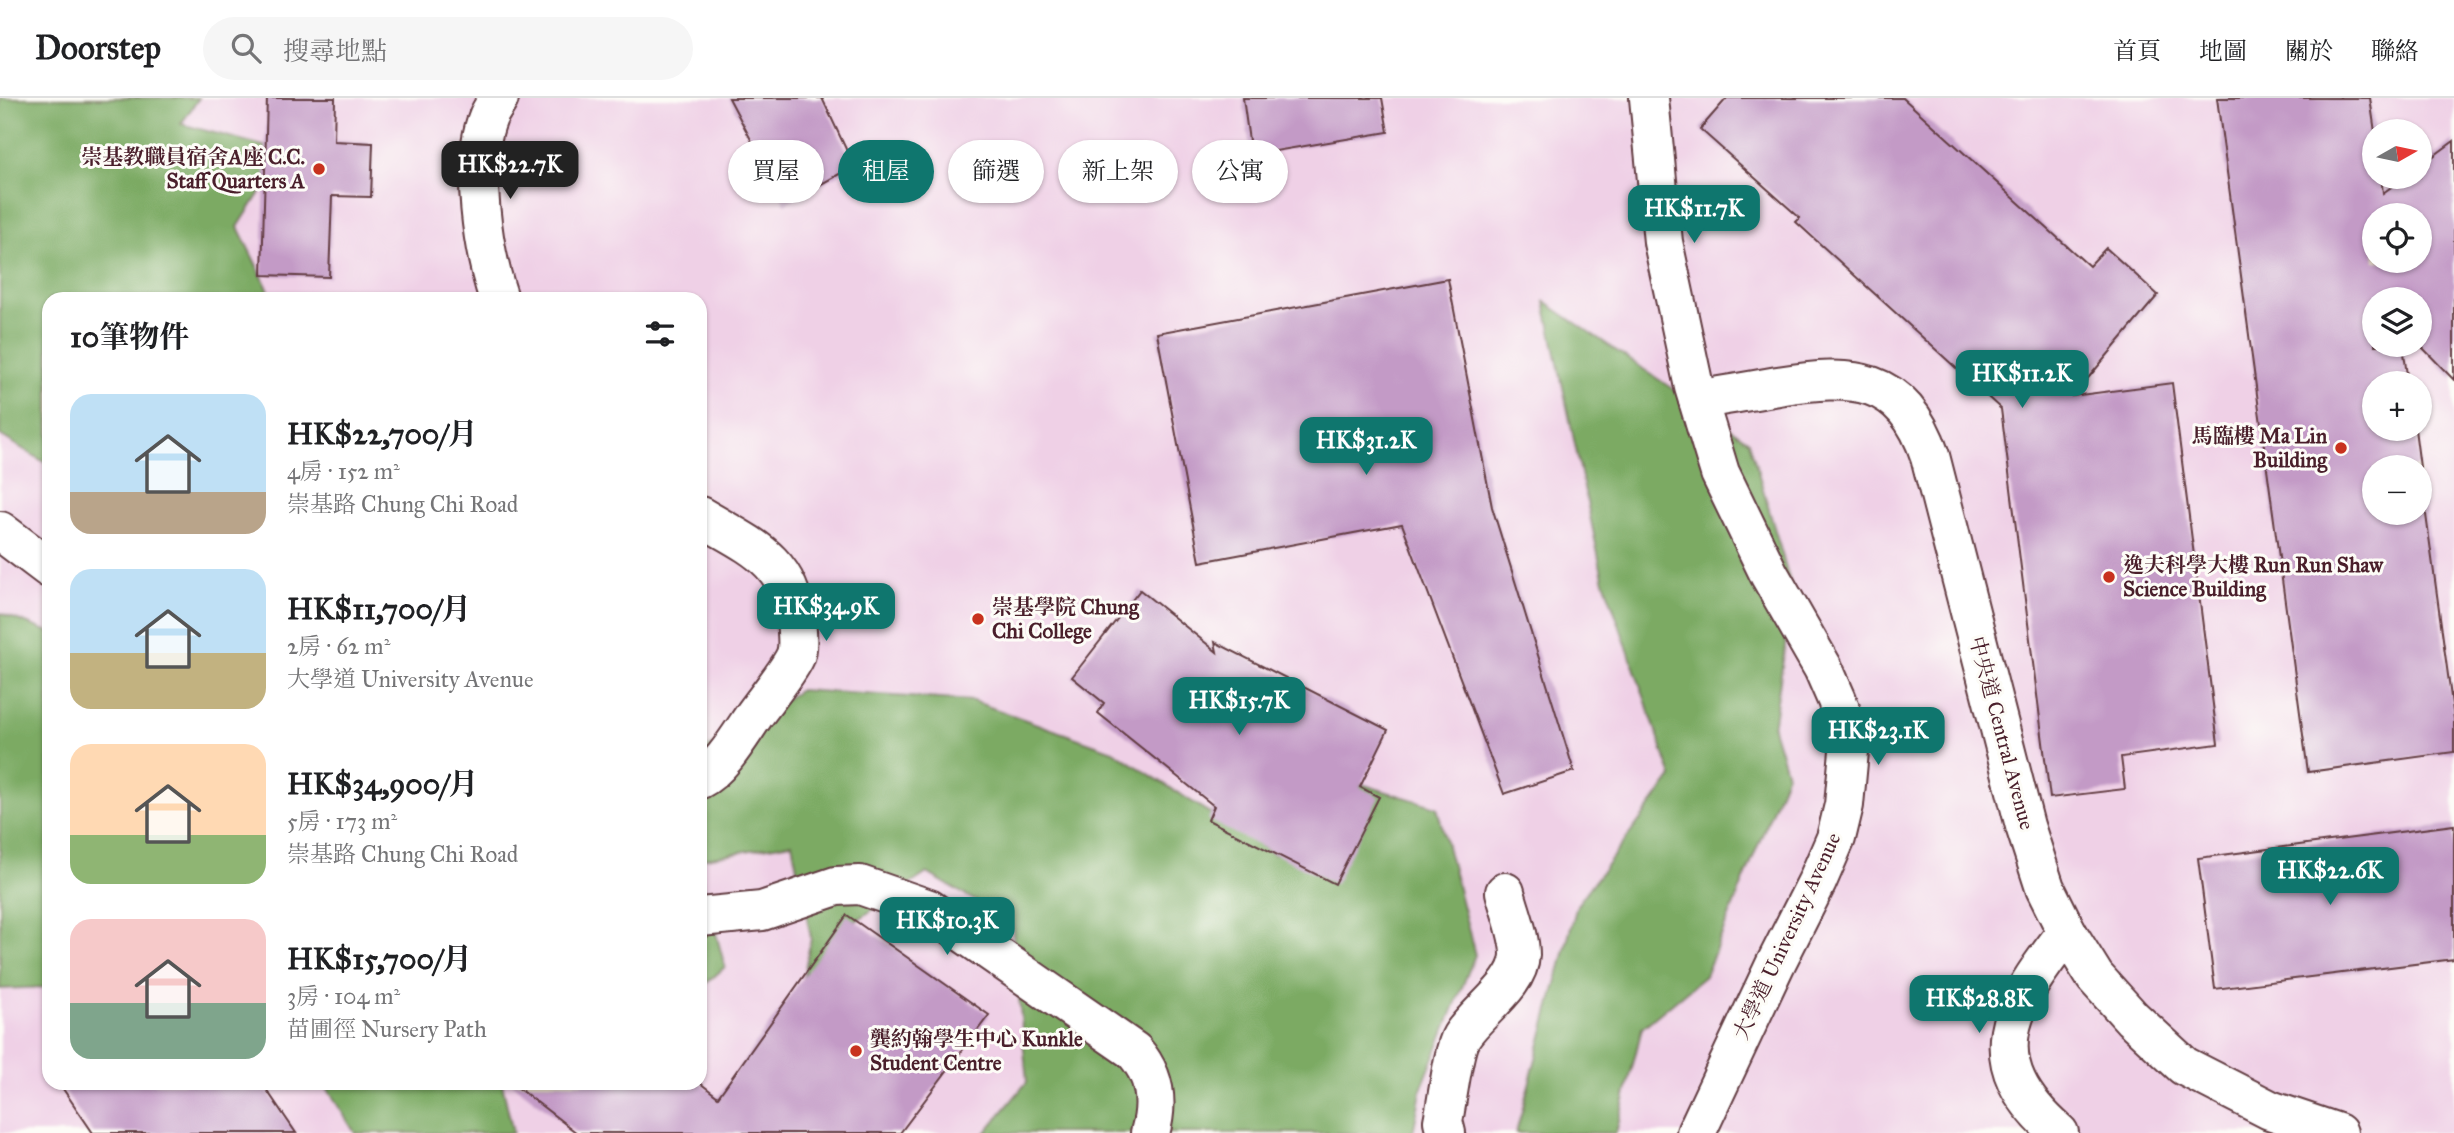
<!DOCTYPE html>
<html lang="zh-TW">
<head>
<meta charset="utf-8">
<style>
	:root { --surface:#fff; --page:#f6f6f6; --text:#202124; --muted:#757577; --line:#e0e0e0; --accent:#0f766e }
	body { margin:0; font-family:"IM FELL Great Primer","Noto Serif TC",serif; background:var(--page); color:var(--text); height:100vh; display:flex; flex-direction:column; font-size:26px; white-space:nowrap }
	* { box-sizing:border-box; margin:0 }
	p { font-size:23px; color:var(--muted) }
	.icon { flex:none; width:38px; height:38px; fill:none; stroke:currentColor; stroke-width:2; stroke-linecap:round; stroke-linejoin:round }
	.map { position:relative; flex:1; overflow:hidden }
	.drawer { position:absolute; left:42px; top:194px; width:665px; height:798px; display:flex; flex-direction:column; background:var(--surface); border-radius:21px; box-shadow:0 2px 5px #0004 }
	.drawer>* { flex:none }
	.guide { position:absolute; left:728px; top:42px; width:665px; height:63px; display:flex; gap:14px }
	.needle { width:46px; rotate:81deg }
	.tools { position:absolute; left:2362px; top:21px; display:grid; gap:14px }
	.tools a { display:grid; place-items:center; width:70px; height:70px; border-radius:50%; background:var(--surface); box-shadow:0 2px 5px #0004; font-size:35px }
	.price { position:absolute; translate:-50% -60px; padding:0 16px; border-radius:14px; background:var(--accent); color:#fff; font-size:23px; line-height:46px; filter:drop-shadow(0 2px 4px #0008) }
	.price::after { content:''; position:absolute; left:50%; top:42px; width:21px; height:16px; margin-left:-10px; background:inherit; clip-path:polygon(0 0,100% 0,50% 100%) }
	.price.selected { background:#222; color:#fff }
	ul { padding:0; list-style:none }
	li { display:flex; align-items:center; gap:21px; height:175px; padding:0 28px }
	li span { display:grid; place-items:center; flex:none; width:196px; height:140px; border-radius:21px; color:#555 }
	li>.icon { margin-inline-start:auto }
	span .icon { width:84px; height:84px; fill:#fffc; stroke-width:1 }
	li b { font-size:30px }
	h2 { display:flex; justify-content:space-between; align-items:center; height:84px; padding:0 28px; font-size:30px }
	.chip { padding:0 24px; border-radius:32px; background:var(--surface); box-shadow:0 2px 5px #0004; font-size:24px; line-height:63px }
	.chip.selected { background:var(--accent); color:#fff }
	header { display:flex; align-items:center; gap:42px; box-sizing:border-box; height:98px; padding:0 35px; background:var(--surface); border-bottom:2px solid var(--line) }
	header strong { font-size:33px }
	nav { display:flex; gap:38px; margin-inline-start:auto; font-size:24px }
	.search { width:490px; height:63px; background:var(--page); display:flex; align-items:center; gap:18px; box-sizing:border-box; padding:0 24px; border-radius:38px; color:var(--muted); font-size:26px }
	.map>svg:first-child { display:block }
	.built { fill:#efd0e6; fill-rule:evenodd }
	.forest { fill:#7caa64; stroke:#636448; stroke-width:2 }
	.building { fill:#c39ac6; fill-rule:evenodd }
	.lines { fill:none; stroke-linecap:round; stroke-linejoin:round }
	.street-casing { stroke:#633d43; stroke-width:42 }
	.street { stroke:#fff; stroke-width:38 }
	.poi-dot { fill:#c8321e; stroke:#fdfcf7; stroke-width:2.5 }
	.labels { text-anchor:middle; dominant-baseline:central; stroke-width:6; stroke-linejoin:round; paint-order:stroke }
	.poi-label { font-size:21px; font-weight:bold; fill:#4a1f2b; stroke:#fdfcf7; text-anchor:start }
	.street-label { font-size:21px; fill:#4a1f2b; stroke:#fdfcf7 }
</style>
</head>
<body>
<header>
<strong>Doorstep</strong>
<div class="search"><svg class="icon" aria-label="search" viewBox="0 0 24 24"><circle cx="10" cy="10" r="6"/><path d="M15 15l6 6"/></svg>搜尋地點</div>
<nav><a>首頁</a><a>地圖</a><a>關於</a><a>聯絡</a></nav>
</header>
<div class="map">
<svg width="2454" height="1035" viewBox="0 0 2454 1035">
	<rect width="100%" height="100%" fill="#fdfcf7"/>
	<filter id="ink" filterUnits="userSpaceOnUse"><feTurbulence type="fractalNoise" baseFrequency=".0143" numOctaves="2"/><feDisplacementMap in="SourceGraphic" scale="14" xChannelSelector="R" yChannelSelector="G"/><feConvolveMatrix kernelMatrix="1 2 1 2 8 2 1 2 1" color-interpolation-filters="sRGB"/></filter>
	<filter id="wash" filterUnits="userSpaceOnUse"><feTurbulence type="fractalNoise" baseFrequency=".00686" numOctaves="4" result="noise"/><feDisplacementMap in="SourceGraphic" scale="28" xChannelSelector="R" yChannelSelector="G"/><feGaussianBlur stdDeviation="1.57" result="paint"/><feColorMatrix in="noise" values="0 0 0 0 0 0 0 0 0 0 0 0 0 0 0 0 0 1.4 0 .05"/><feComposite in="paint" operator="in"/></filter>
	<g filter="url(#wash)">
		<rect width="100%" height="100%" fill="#f2e7ce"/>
		<path class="built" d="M 0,0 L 2454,0 L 2454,1035 L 0,1035 ZM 2375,33 L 2420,33 L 2420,79 L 2375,79 ZM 2375,117 L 2420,117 L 2420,163 L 2375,163 ZM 49,201 L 700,201 L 700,985 L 49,985 ZM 2375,201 L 2420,201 L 2420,247 L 2375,247 ZM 2375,285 L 2420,285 L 2420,331 L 2375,331 ZM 2375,369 L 2420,369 L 2420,415 L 2375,415 Z"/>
		<g class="forest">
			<path d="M 0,0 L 199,0 L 181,26 L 286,54 L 238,129 L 273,201 L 49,201 L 49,367 L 0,337 Z"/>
			<path d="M 1545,204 L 1749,343 L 1793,494 L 1773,630 L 1787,676 L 1705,878 L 1642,930 L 1616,1035 L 1516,1035 L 1577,807 L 1672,679 L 1603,480 Z"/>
			<path d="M 0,515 L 49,534 L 49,889 L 0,891 Z"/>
			<path d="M 800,592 L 973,603 L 1113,653 L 1275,757 L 1358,685 L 1437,709 L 1475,857 L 1422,989 L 1413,1035 L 985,1035 L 1027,984 L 1012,824 L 927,775 L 850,827 L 802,886 L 811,840 L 792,745 L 700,761 L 700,655 Z"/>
			<path d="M 700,775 L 725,869 L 700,891 Z"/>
			<path d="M 324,985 L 502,985 L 513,1035 L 355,1035 Z"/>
		</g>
		<g id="blocks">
			<g class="building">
				<path d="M 267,0 L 335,0 L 334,43 L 373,45 L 371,99 L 332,98 L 329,179 L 262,177 Z"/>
				<path d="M 729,0 L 822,0 L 854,68 L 785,106 Z"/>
				<path d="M 1243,0 L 1382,0 L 1388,34 L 1251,57 Z"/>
				<path d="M 1727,0 L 1903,0 L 2089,168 L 2106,150 L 2158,197 L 2073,298 L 2172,285 L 2218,646 L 2121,659 L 2125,691 L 2050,700 L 2001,311 L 1796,124 L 1800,120 L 1700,31 Z"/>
				<path d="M 2217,0 L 2370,0 L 2375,34 L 2375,79 L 2381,79 L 2383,95 L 2405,79 L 2420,79 L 2420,68 L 2454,43 L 2454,282 L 2420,247 L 2420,201 L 2375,201 L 2375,247 L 2403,247 L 2408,285 L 2375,285 L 2375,331 L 2415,331 L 2420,369 L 2375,369 L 2375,415 L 2420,415 L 2420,373 L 2454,621 L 2454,654 L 2308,674 ZM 2375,117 L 2420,117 L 2420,163 L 2375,163 Z"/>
				<path d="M 1448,181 L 1492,409 L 1574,673 L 1504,696 L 1402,426 L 1200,464 L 1157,235 Z"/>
				<path d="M 1140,492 L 1217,554 L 1215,544 L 1388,632 L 1360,689 L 1379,699 L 1335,786 L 1208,722 L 1214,708 L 1098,615 L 1104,605 L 1072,579 Z"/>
				<path d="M 2454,727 L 2454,861 L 2215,891 L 2198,760 Z"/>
				<path d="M 847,817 L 989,917 L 900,1035 L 577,1035 L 512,985 L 700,985 L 718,999 Z"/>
				<path d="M 59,985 L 262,985 L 296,1035 L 93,1035 Z"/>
			</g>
		</g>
	</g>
	<g filter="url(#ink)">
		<use href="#blocks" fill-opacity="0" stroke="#633d43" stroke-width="2"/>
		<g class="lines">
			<g class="street-casing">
				<g id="street">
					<path d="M 1649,0 L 1663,144 L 1694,289 L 1720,375 L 1769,476 L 1823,570 L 1837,602 L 1846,629 L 1849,653 L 1844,707 L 1836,740 L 1817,784 L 1775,867 L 1696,1035"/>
					<path d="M 499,201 C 483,154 469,66 488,19 C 491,12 496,6 499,0"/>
					<path d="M 1698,302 C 1724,297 1751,293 1778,288 C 1852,276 1903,277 1930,358 L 2025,728 L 2045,790 L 2067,834 L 2095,879 L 2132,920 L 2184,968 L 2270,1012 L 2338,1035"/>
					<path d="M 700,418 C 748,447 789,460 796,522 C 797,533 799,550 795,559 C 788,574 765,602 755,616 C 741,636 721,671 700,681"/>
					<path d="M 0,433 L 49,470"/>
					<path d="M 700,819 L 762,813 L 836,788 L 860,787 L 929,811 L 1134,953 C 1155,977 1159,1004 1150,1035"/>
					<path d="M 1446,1035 L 1443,1023 C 1447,1006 1453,952 1461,939 C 1476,914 1519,888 1520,857 C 1520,837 1510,814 1505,794"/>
					<path d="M 2059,1035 C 1975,962 2009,908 2067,834"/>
				</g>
			</g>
			<use href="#street" class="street"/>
		</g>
	</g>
	<g class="poi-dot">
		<circle cx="319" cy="71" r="7"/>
		<circle cx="2341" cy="350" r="7"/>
		<circle cx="2109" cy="479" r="7"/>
		<circle cx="978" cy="521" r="7"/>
		<circle cx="856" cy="953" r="7"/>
	</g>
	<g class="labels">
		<g class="poi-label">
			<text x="305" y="59" text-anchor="end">崇基教職員宿舍A座 C.C.<tspan x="305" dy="24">Staff Quarters A</tspan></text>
			<text x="2327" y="338" text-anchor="end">馬臨樓 Ma Lin<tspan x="2327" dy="24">Building</tspan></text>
			<text x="2123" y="467">逸夫科學大樓 Run Run Shaw<tspan x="2123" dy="24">Science Building</tspan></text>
			<text x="992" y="509">崇基學院 Chung<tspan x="992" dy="24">Chi College</tspan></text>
			<text x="870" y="941">龔約翰學生中心 Kunkle<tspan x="870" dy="24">Student Centre</tspan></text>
		</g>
		<g class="street-label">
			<text transform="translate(2002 635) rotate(75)">中央道 Central Avenue</text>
			<text transform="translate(1787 838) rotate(-65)">大學道 University Avenue</text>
		</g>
	</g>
</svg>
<div class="tools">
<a><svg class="needle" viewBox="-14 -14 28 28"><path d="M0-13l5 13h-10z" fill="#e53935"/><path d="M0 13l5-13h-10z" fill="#757577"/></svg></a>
<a><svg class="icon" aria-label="locate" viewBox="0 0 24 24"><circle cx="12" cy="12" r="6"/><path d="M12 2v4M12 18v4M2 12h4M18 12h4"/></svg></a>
<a><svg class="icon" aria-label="layers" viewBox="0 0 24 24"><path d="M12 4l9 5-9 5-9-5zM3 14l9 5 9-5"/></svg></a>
<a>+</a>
<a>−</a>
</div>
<b class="price selected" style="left:510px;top:103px">HK$22.7K</b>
<b class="price" style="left:1694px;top:147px">HK$11.7K</b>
<b class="price" style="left:2022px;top:312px">HK$11.2K</b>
<b class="price" style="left:1366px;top:379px">HK$31.2K</b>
<b class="price" style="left:826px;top:545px">HK$34.9K</b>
<b class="price" style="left:1239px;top:639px">HK$15.7K</b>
<b class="price" style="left:1878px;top:669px">HK$23.1K</b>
<b class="price" style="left:2330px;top:809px">HK$22.6K</b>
<b class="price" style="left:947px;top:859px">HK$10.3K</b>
<b class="price" style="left:1979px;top:937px">HK$28.8K</b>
<div class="guide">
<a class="chip">買屋</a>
<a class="chip selected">租屋</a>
<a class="chip">篩選</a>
<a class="chip">新上架</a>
<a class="chip">公寓</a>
</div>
<section class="drawer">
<h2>10筆物件<svg class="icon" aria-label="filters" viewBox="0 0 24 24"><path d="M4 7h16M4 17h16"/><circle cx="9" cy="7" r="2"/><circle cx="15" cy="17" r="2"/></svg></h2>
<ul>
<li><span style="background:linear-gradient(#bfe0f5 70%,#b9a48a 0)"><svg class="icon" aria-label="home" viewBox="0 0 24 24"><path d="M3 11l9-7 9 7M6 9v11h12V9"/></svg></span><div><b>HK$22,700/月</b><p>4房 · 152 m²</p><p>崇基路 Chung Chi Road</p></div></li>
<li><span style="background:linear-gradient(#bfe0f5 60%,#c2b280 0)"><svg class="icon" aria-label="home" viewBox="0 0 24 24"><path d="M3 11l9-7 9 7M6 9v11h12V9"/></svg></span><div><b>HK$11,700/月</b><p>2房 · 62 m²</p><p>大學道 University Avenue</p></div></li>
<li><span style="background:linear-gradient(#ffd9b3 65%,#8fb573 0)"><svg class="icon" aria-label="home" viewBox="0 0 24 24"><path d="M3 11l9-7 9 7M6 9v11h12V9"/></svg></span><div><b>HK$34,900/月</b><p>5房 · 173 m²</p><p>崇基路 Chung Chi Road</p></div></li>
<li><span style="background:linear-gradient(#f6c9c9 60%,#7fa58c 0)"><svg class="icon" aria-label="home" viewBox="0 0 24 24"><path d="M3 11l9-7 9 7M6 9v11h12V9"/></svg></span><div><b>HK$15,700/月</b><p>3房 · 104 m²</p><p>苗圃徑 Nursery Path</p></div></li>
</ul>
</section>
</div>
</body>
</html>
